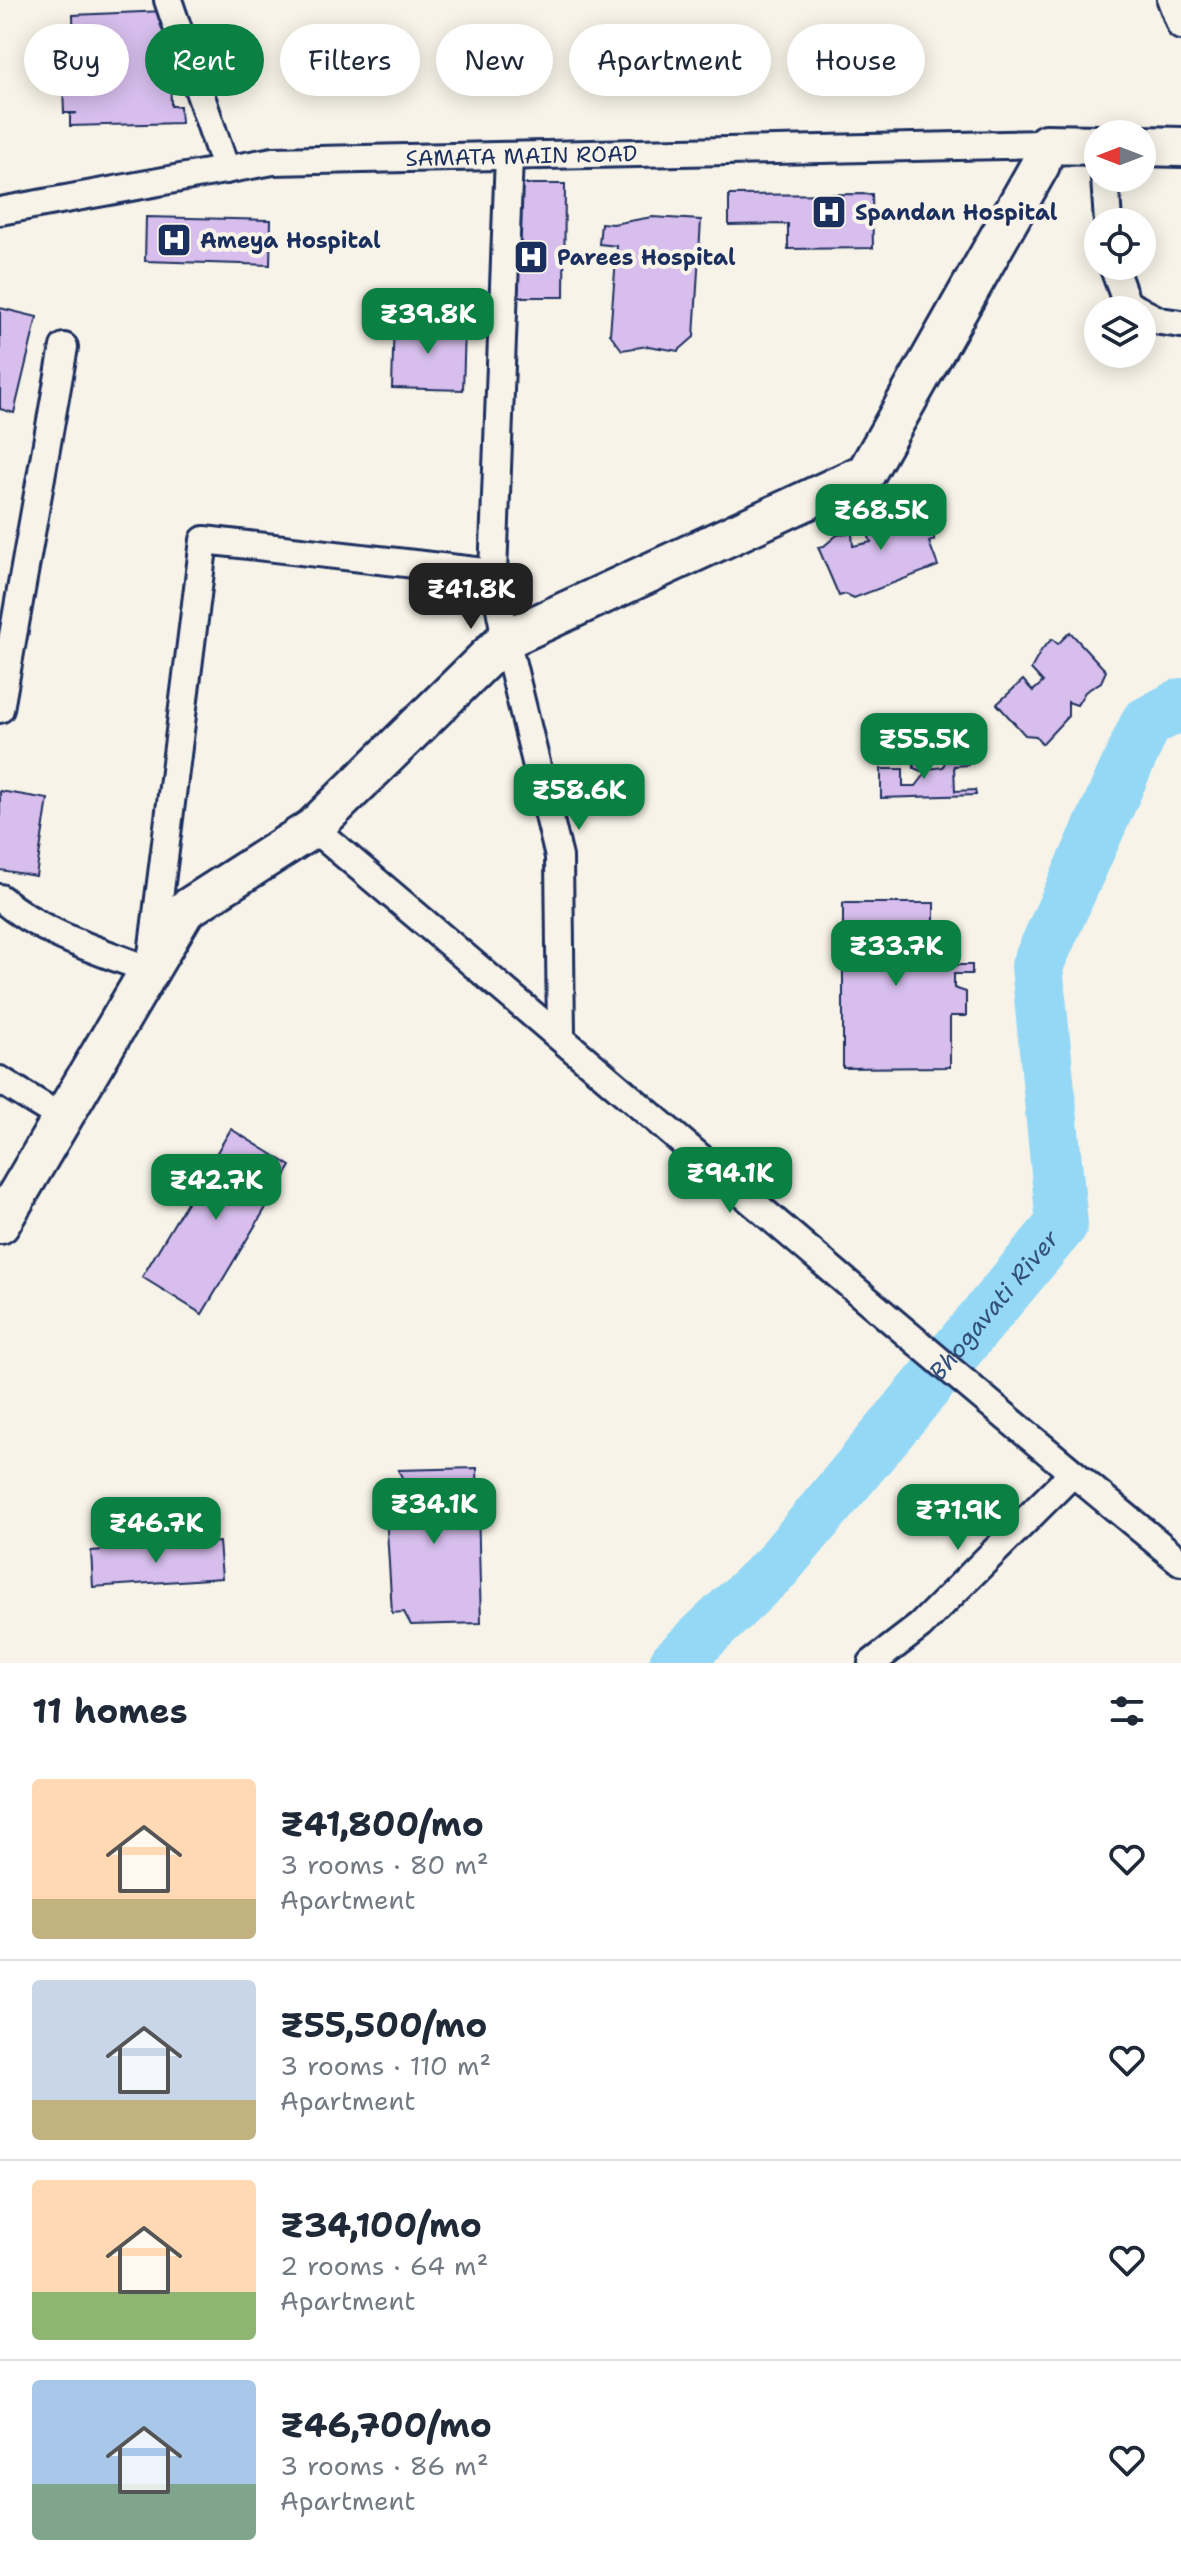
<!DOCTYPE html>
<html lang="en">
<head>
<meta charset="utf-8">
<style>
	:root { --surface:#fff; --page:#f6f6f7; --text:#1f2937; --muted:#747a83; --line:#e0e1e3; --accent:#0b8043 }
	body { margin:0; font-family:"Shantell Sans",sans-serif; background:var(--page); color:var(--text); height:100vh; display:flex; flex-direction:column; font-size:30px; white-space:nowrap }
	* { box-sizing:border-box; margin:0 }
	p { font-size:26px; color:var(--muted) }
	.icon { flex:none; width:44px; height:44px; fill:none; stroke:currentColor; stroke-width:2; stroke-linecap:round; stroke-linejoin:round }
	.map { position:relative; height:1663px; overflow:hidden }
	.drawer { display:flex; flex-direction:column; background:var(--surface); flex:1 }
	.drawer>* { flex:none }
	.banner { position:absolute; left:24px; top:24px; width:1134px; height:72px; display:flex; gap:16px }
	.needle { width:52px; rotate:270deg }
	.controls { position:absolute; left:1084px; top:120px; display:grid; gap:16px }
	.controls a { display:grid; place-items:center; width:72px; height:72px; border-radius:50%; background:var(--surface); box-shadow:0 4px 20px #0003; font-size:40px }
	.price { position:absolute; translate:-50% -68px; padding:0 18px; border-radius:16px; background:var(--accent); color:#fff; font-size:26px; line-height:52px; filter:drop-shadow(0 2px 4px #0008) }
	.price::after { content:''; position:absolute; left:50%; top:48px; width:24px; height:18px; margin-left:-12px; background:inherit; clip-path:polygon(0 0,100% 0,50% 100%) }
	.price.on { background:#222; color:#fff }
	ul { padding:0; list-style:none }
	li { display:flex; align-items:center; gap:24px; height:200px; padding:0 32px }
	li+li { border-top:2px solid var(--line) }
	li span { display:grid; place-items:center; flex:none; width:224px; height:160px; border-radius:8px; color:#555 }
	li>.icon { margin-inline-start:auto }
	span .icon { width:96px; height:96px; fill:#fffc; stroke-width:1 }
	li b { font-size:34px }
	h2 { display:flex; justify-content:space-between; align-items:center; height:96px; padding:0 32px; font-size:34px }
	.tag { padding:0 28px; border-radius:36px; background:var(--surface); box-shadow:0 4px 20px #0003; font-size:28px; line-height:72px }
	.tag.on { background:var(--accent); color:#fff }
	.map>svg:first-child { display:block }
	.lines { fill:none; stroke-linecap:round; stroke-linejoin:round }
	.river { stroke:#94d8f6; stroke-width:52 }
	.building { fill:#d7beed; stroke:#1b2f5e; stroke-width:2 }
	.street-casing { stroke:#1b2f5e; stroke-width:32 }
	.secondary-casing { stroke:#1b2f5e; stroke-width:44 }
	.street { stroke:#f7f3e8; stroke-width:26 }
	.secondary { stroke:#f7f3e8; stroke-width:38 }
	.labels { text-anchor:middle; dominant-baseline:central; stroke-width:8; stroke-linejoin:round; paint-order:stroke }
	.street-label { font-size:22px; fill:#1b2f5e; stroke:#f7f3e8 }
	.poi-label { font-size:22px; font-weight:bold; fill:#1b2f5e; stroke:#f7f3e8; text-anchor:start }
	.water-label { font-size:24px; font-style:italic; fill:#33517c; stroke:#f7f3e8 }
</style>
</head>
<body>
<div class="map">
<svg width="1181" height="1663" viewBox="0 0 1181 1663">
	<rect width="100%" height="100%" fill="#f7f3e8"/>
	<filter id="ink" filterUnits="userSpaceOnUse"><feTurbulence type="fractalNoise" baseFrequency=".0125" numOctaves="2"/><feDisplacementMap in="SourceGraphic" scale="16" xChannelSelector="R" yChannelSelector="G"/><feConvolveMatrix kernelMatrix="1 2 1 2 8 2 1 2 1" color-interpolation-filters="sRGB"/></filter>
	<g filter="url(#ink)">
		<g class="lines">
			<path class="river" id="s1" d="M 675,1663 L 776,1567 L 1062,1224 L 1037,966 L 1146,723 L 1181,704"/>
		</g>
		<g class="building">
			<path d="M 165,11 L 169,36 L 171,106 L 180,106 L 181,123 L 70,126 L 70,114 L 77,113 L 64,113 L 62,58 L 74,57 L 73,15 Z"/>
			<path d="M 510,184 L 565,184 L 564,297 L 508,297 Z"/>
			<path d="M 872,194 L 873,248 L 788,249 L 788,224 L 729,225 L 729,195 Z"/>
			<path d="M 146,217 L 271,220 L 270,265 L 145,261 Z"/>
			<path d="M 652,217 L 701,220 L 694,337 L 678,351 L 648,346 L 622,350 L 610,334 L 617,246 L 599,244 L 601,223 L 613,224 Z"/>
			<path d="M 0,308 L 37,317 L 14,413 L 0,409 Z"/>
			<path d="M 394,316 L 407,317 L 406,327 L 422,327 L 422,316 L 437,316 L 437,328 L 465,329 L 463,390 L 392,388 Z"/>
			<path d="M 914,498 L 922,517 L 926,515 L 929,523 L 923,526 L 927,535 L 934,532 L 934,540 L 929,542 L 938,566 L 854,598 L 846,594 L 839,596 L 818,547 L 824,546 L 837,535 L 852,533 L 853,546 L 871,542 L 862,520 Z"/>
			<path d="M 1070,632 L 1106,671 L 1101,682 L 1085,692 L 1077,705 L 1068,702 L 1068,716 L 1042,744 L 1036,736 L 1025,735 L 997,704 L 1023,680 L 1033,691 L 1043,682 L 1031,669 L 1042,649 L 1052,639 L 1058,644 Z"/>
			<path d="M 913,758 L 924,758 L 928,769 L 943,767 L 946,759 L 967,758 L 968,765 L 954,766 L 955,791 L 975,790 L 976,795 L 881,798 L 881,769 L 903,769 L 903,786 L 916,786 L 926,773 L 914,768 Z"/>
			<path d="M 0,791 L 48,799 L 36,876 L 0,870 Z"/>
			<path d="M 843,903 L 934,903 L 934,965 L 972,965 L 972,974 L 954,974 L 954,988 L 966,992 L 966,1016 L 950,1016 L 950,1067 L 843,1068 Z"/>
			<path d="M 231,1129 L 291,1166 L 202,1314 L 142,1277 Z"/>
			<path d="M 477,1468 L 481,1623 L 411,1625 L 404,1612 L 392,1613 L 384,1481 L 403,1479 L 398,1470 Z"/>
			<path d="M 219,1542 L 222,1578 L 93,1587 L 91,1551 Z"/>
		</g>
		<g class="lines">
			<g class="street-casing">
				<g id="street">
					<path d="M 168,0 L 226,170"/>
					<path d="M 1171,0 L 1181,26"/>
					<path d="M 1105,178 L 1108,222"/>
					<path id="s2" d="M 0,211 L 273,161 L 1046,144"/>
					<path d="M 1113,266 L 1127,304 L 1139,310"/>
					<path d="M 1142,312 L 1160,321 L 1181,324"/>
					<path d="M 493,573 L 509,156"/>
					<path d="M 0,709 L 64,347"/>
					<path d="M 313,828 C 603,1072 888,1322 1181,1562"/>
					<path d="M 0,898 C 42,934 99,951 150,970 L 204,540 L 493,573 L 506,639 L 559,857 L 561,1036"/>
					<path d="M 0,1080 L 62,1118"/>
					<path d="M 872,1663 L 920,1626 L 1073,1473"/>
				</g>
			</g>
			<g class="secondary-casing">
				<g id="secondary">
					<path d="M 1142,146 L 1181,147"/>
					<path d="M 0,1224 L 185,910 L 313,828 L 506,639 L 866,473 L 1040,165 L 1046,144 L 1098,145"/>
				</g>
			</g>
			<use href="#street" class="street"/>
			<use href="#secondary" class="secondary"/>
		</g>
	</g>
	<defs>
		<g id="hospital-square" transform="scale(1.8)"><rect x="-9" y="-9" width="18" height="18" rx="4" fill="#1b2f5e" stroke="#f7f3e8"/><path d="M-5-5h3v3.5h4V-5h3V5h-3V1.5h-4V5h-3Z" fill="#fff"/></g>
	</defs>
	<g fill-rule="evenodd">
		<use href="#hospital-square" x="829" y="212"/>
		<use href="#hospital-square" x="174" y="240"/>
		<use href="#hospital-square" x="531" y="257"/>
	</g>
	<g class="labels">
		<g class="street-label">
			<text stroke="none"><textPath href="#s2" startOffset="526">SAMATA MAIN ROAD</textPath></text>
		</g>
		<g class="poi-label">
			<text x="855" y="212">Spandan Hospital</text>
			<text x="200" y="240">Ameya Hospital</text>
			<text x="557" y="257">Parees Hospital</text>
		</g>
		<g class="water-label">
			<text stroke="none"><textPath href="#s1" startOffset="480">Bhogavati River</textPath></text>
		</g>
	</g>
</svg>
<div class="controls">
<a><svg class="needle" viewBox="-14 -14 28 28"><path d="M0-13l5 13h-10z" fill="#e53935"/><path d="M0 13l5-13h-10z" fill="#747a83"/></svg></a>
<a><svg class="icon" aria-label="locate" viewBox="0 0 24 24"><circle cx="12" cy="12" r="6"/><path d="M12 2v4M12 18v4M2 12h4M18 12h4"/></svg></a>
<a><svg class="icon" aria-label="layers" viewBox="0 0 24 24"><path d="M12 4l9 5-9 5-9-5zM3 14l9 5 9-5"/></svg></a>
</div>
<b class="price" style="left:428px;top:356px">₹39.8K</b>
<b class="price" style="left:881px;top:552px">₹68.5K</b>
<b class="price on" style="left:471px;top:631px">₹41.8K</b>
<b class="price" style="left:924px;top:781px">₹55.5K</b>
<b class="price" style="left:579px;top:832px">₹58.6K</b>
<b class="price" style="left:896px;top:988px">₹33.7K</b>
<b class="price" style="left:730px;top:1215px">₹94.1K</b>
<b class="price" style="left:216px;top:1222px">₹42.7K</b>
<b class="price" style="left:434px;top:1546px">₹34.1K</b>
<b class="price" style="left:958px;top:1552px">₹71.9K</b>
<b class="price" style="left:156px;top:1565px">₹46.7K</b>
<div class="banner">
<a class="tag">Buy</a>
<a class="tag on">Rent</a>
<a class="tag">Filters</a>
<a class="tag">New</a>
<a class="tag">Apartment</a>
<a class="tag">House</a>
</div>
</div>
<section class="drawer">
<h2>11 homes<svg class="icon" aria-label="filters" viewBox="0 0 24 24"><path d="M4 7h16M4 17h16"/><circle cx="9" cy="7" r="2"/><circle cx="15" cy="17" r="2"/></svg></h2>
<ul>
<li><span style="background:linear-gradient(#ffd9b3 75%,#c2b280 0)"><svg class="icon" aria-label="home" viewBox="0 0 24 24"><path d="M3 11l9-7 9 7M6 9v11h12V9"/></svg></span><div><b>₹41,800/mo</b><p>3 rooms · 80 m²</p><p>Apartment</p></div><svg class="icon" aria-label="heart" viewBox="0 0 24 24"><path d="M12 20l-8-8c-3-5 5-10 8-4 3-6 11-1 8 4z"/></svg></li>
<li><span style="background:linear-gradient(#c9d6e8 75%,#c2b280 0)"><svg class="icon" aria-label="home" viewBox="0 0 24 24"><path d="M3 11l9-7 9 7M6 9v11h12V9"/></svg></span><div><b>₹55,500/mo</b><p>3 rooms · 110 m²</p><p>Apartment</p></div><svg class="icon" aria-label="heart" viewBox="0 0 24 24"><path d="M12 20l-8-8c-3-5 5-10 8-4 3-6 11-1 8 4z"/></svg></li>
<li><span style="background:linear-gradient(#ffd9b3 70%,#8fb573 0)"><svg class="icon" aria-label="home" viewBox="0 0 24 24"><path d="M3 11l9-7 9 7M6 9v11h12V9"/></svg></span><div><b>₹34,100/mo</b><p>2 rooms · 64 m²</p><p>Apartment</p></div><svg class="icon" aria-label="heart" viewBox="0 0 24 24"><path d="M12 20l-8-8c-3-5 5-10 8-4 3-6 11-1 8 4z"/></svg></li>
<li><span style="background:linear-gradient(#a9c7e8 65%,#7fa58c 0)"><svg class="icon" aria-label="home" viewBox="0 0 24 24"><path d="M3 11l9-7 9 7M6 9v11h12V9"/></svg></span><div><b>₹46,700/mo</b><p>3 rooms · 86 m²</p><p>Apartment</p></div><svg class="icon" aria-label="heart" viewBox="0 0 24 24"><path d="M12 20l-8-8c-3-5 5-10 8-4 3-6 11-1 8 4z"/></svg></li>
</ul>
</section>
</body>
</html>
